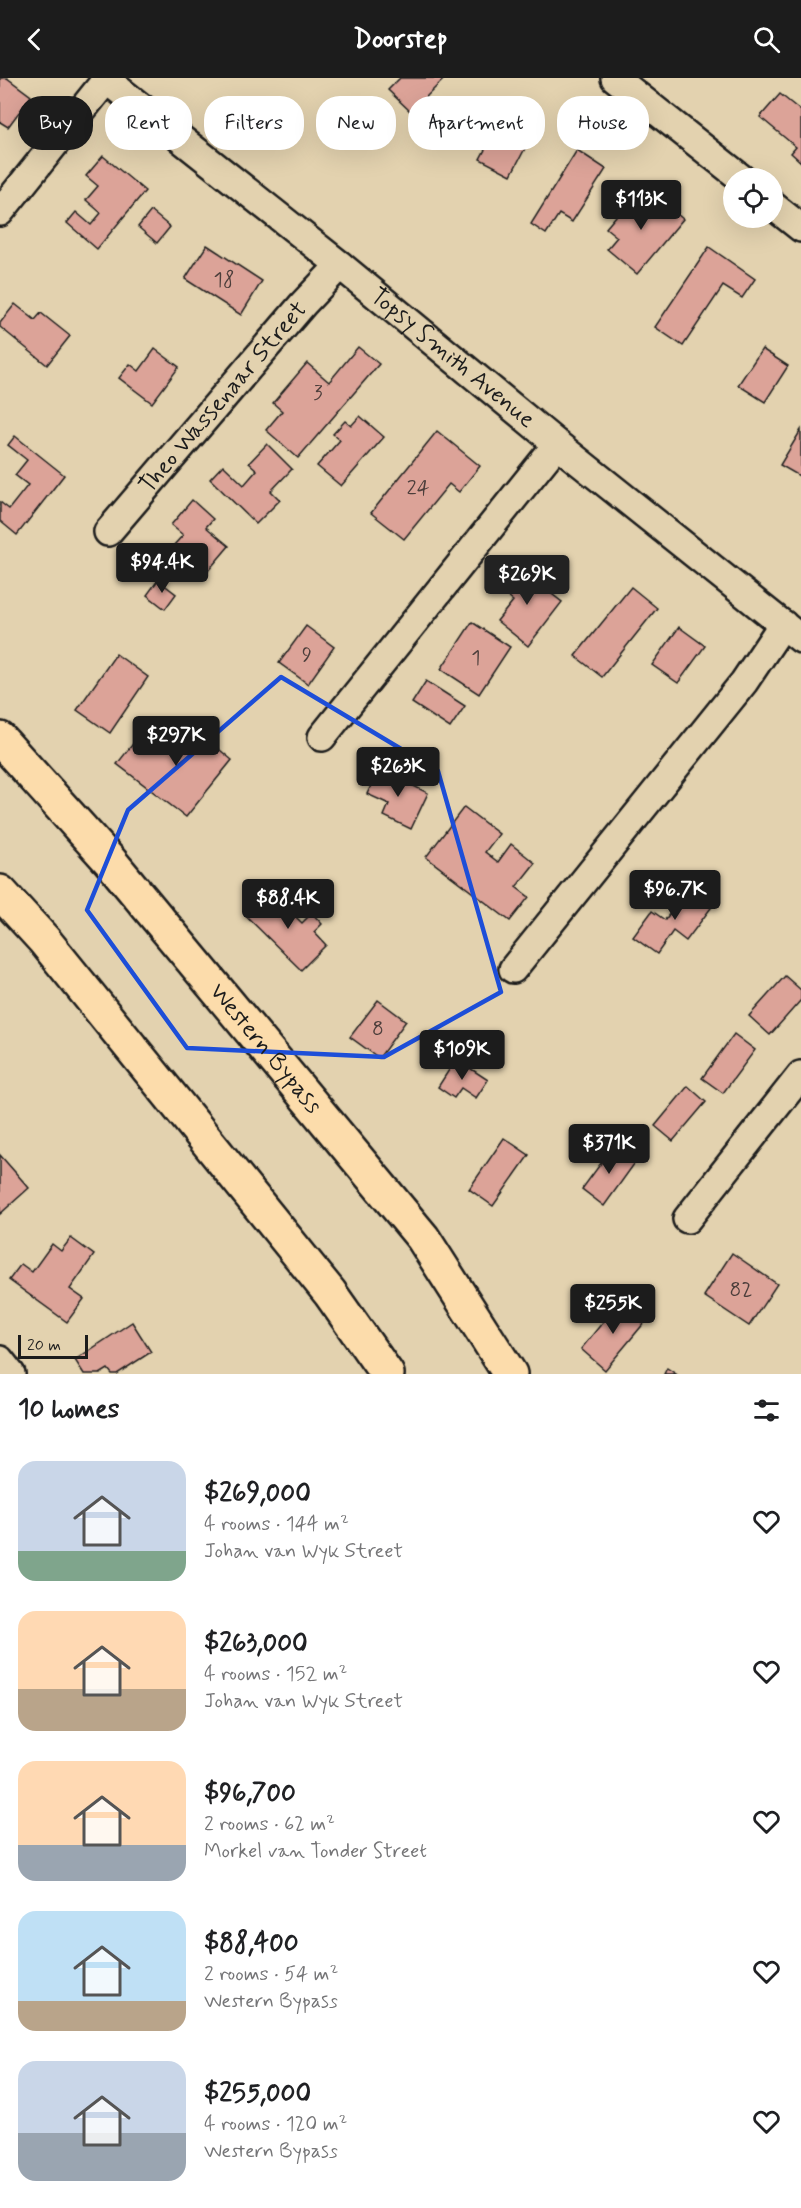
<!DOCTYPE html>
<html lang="en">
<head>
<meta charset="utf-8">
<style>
	:root { --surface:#fff; --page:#f6f6f6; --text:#202124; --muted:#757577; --accent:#1c1c1c }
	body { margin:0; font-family:Mynerve,sans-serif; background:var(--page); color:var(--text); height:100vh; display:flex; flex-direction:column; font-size:22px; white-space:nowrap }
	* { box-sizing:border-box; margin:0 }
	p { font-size:20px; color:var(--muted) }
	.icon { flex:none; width:33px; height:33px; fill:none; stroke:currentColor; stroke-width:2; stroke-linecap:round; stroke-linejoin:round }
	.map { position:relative; height:1296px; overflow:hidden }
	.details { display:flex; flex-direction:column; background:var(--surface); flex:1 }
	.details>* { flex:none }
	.guide { position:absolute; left:18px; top:18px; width:765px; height:54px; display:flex; gap:12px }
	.controls { position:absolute; left:723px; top:90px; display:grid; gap:12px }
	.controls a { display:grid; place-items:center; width:60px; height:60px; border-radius:50%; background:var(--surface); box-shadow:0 6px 24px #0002; font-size:30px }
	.scale { position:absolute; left:18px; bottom:15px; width:70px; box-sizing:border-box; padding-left:6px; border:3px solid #1c1c1c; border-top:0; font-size:16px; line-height:21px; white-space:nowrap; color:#1c1c1c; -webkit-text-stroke:4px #e3d2af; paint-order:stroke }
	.price { position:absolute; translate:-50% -51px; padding:0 14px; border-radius:6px; background:var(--accent); color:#fff; font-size:20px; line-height:39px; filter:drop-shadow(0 2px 3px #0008) }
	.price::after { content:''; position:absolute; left:50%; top:36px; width:18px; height:14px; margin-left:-9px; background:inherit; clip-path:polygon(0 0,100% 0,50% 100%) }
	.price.selected { background:#222; color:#fff }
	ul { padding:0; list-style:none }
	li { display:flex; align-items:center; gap:18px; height:150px; padding:0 18px }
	li span { display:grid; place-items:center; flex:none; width:168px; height:120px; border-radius:18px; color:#555 }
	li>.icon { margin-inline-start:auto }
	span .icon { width:72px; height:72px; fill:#fffc; stroke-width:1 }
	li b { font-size:26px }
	h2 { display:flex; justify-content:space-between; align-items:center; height:72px; padding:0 18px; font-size:26px }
	.pill { padding:0 21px; border-radius:24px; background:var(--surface); box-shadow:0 6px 24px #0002; font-size:21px; line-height:54px }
	.pill.selected { background:var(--accent); color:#fff }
	header { display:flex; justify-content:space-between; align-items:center; height:78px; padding:0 18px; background:var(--accent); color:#fff; font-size:27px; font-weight:700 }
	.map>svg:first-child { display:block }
	.building { fill:#dca398; stroke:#1c1c1c; stroke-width:1.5 }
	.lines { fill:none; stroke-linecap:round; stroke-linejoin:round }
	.minor-casing { stroke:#1c1c1c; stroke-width:32 }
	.motorway-casing { stroke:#1c1c1c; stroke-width:38 }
	.minor { stroke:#e3d2af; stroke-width:27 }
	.motorway { stroke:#fcdcab; stroke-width:33 }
	.marked { fill:none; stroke:#1d4ed8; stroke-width:4.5; stroke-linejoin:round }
	.labels { text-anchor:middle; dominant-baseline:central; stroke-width:5; stroke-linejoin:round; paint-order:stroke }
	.number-label { font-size:21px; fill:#4c3e3b }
	.street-label { font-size:24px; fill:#1c1c1c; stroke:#e3d2af }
</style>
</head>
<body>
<header><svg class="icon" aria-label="back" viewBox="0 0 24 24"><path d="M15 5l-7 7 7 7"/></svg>Doorstep<svg class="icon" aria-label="search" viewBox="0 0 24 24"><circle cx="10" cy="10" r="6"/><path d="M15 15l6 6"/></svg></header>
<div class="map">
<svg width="801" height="1296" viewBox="0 0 801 1296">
	<rect width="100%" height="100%" fill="#e3d2af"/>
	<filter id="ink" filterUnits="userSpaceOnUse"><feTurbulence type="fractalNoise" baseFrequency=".0167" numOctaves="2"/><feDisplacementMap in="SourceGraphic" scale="12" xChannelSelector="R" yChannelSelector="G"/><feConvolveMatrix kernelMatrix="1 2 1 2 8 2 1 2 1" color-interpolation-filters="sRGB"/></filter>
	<g filter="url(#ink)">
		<g class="building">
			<path d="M 0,0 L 7,0 L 31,18 L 8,49 L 0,44 Z"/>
			<path d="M 400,0 L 445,0 L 411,34 L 388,12 Z"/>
			<path d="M 780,16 L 801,33 L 801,84 L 791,75 L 796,69 L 760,39 Z"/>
			<path d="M 522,29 L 541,40 L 511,97 L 480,81 L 501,42 L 511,48 Z"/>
			<path d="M 577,72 L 606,91 L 572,144 L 559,136 L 546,156 L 531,146 Z"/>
			<path d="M 103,78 L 145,113 L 97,171 L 67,145 L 76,134 L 91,147 L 101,135 L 86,122 L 98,108 L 86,98 Z"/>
			<path d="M 637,113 L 656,129 L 661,123 L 683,141 L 637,196 L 607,171 L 617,159 L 606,150 Z"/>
			<path d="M 151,133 L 170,149 L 157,165 L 138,149 Z"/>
			<path d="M 207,167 L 262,203 L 241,237 L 185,201 Z"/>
			<path d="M 709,169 L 755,201 L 742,220 L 723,208 L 683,268 L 655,249 Z"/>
			<path d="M 15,226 L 35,242 L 41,235 L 70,258 L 47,287 L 0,249 L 0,245 Z"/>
			<path d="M 358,269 L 379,286 L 298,380 L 266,352 L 282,333 L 273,325 L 307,285 L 329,304 Z"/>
			<path d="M 155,271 L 179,289 L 152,325 L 119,300 L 130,286 L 139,293 Z"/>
			<path d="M 762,271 L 788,288 L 765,324 L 738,307 Z"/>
			<path d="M 360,338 L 384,359 L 341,408 L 317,388 L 340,362 L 333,356 L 345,343 L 351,348 Z"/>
			<path d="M 801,352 L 801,399 L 780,387 Z"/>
			<path d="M 437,353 L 480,388 L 459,414 L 449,406 L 404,461 L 371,435 Z"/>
			<path d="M 15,358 L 64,397 L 17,457 L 0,443 L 0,424 L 9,431 L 28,407 L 15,397 L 27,382 L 8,367 Z"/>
			<path d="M 267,366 L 292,391 L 271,413 L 280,422 L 256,446 L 210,401 L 223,387 L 244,407 L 257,392 L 249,385 Z"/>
			<path d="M 192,422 L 213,441 L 206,449 L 229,468 L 207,494 L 174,467 L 183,457 L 171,447 Z"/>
			<path d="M 517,489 L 562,524 L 528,568 L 497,543 L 513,523 L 499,512 Z"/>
			<path d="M 158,502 L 176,516 L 165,531 L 147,517 Z"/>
			<path d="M 631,509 L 657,530 L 602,599 L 575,578 Z"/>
			<path d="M 472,544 L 510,569 L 479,616 L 441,591 Z"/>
			<path d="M 306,548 L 334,569 L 308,606 L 279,585 Z"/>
			<path d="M 679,549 L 705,568 L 678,605 L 652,587 Z"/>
			<path d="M 116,576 L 148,599 L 110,655 L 77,632 Z"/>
			<path d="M 426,603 L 465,628 L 450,650 L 412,625 Z"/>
			<path d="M 147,648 L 174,670 L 191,648 L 232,682 L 186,739 L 117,686 Z"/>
			<path d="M 379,691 L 428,715 L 411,751 L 384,738 L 389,726 L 367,716 Z"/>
			<path d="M 464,729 L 499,756 L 485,774 L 498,784 L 511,766 L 535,785 L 516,809 L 529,819 L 510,843 L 426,779 Z"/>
			<path d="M 690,808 L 714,826 L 686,863 L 673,853 L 657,876 L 633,859 L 652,833 L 665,842 Z"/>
			<path d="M 269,813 L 302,845 L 312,835 L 322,846 L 314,854 L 326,867 L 301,892 L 246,838 Z"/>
			<path d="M 785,898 L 801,912 L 801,922 L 770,957 L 749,938 Z"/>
			<path d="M 378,922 L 406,943 L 379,980 L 350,959 Z"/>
			<path d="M 734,956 L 755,972 L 723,1015 L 702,1000 Z"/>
			<path d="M 456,981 L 488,1002 L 476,1020 L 461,1010 L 454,1020 L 438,1009 Z"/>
			<path d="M 688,1008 L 706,1024 L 673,1063 L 655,1048 Z"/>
			<path d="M 504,1060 L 529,1077 L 493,1128 L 469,1111 Z"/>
			<path d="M 615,1066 L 637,1082 L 604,1128 L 582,1111 Z"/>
			<path d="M 0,1077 L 29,1110 L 0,1136 Z"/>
			<path d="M 71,1160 L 94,1177 L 70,1211 L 84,1221 L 67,1244 L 9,1202 L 21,1186 L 32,1194 L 52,1166 L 61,1173 Z"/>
			<path d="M 732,1175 L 777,1206 L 749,1248 L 704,1218 Z"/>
			<path d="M 620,1223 L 645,1244 L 605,1292 L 581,1271 Z"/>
			<path d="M 132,1244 L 151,1274 L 117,1296 L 112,1296 L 108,1291 L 100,1296 L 84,1296 L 75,1282 Z"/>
			<path d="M 667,1290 L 676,1296 L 664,1296 Z"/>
		</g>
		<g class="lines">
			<g class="minor-casing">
				<g id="minor">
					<path id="s1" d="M 104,0 L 340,187 L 557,366 L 801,561"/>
					<path d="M 615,0 L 741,100"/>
					<path d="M 772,127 L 801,150"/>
					<path d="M 0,134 L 106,2"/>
					<path id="s2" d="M 108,454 L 303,226 L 340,187"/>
					<path d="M 322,659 L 557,366"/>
					<path d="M 513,891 L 744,604 L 783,546"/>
					<path d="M 687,1141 L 801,997"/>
					<path d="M 0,1282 L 11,1296"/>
				</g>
			</g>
			<g class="motorway-casing">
				<g id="motorway">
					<path id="s3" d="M 0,661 L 110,783 L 423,1160 L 510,1296"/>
					<path d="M 0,814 L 44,862 L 330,1215 L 387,1296"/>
				</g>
			</g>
			<use href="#minor" class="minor"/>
			<use href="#motorway" class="motorway"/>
		</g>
	</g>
	<path class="marked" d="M 281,599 L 438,693 L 501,914 L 384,979 L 187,970 L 87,832 L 128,732 Z"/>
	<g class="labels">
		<g class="number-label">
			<text x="224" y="202">18</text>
			<text x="318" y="315">3</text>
			<text x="418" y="410">24</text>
			<text x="307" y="577">9</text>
			<text x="476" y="580">1</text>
			<text x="378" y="951">8</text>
			<text x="741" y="1212">82</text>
		</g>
		<g class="street-label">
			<text stroke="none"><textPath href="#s1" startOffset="447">Topsy Smith Avenue</textPath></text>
			<text stroke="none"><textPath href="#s2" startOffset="177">Theo Wassenaar Street</textPath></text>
			<text stroke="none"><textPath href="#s3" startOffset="408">Western Bypass</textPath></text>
		</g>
	</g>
</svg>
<div class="controls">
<a><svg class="icon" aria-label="locate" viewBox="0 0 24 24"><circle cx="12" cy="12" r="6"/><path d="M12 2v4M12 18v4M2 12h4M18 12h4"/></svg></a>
</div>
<div class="scale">20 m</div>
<b class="price" style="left:641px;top:153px">$113K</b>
<b class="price" style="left:162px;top:516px">$94.4K</b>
<b class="price selected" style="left:527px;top:528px">$269K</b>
<b class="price" style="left:176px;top:689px">$297K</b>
<b class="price" style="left:398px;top:720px">$263K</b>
<b class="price" style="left:675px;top:843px">$96.7K</b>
<b class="price" style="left:288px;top:852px">$88.4K</b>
<b class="price" style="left:462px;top:1003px">$109K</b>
<b class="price" style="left:609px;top:1097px">$371K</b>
<b class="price" style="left:613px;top:1257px">$255K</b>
<div class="guide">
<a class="pill selected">Buy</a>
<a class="pill">Rent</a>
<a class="pill">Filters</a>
<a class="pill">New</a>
<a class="pill">Apartment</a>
<a class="pill">House</a>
</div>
</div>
<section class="details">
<h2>10 homes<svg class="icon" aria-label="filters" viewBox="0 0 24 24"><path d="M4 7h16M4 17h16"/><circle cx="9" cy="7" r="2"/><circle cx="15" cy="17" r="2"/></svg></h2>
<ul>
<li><span style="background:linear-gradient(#c9d6e8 75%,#7fa58c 0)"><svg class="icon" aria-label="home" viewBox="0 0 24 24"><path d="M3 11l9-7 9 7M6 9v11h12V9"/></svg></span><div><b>$269,000</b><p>4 rooms · 144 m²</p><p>Johan van Wyk Street</p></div><svg class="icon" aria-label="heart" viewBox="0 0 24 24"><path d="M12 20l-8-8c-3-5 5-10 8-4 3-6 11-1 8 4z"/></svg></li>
<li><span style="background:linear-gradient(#ffd9b3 65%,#b9a48a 0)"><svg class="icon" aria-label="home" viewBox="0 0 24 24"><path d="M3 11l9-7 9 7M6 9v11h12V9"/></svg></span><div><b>$263,000</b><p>4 rooms · 152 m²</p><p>Johan van Wyk Street</p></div><svg class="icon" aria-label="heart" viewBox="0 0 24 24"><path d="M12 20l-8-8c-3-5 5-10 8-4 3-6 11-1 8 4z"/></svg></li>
<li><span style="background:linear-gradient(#ffd9b3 70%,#9aa5b1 0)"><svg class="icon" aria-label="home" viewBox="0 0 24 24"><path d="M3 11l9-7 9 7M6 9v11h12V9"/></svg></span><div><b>$96,700</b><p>2 rooms · 62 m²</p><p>Morkel van Tonder Street</p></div><svg class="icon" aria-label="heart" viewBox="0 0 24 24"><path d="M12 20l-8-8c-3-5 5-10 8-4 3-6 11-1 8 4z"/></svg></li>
<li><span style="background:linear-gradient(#bfe0f5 75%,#b9a48a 0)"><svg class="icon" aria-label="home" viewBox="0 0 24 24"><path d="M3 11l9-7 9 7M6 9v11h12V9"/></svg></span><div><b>$88,400</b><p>2 rooms · 54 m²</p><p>Western Bypass</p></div><svg class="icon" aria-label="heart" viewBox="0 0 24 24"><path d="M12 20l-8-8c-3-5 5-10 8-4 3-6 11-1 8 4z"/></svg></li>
<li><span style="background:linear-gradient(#c9d6e8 60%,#9aa5b1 0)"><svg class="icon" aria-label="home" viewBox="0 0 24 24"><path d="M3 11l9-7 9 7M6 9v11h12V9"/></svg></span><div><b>$255,000</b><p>4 rooms · 120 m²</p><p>Western Bypass</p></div><svg class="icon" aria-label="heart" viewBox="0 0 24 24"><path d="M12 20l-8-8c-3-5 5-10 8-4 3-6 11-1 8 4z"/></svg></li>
</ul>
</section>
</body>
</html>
